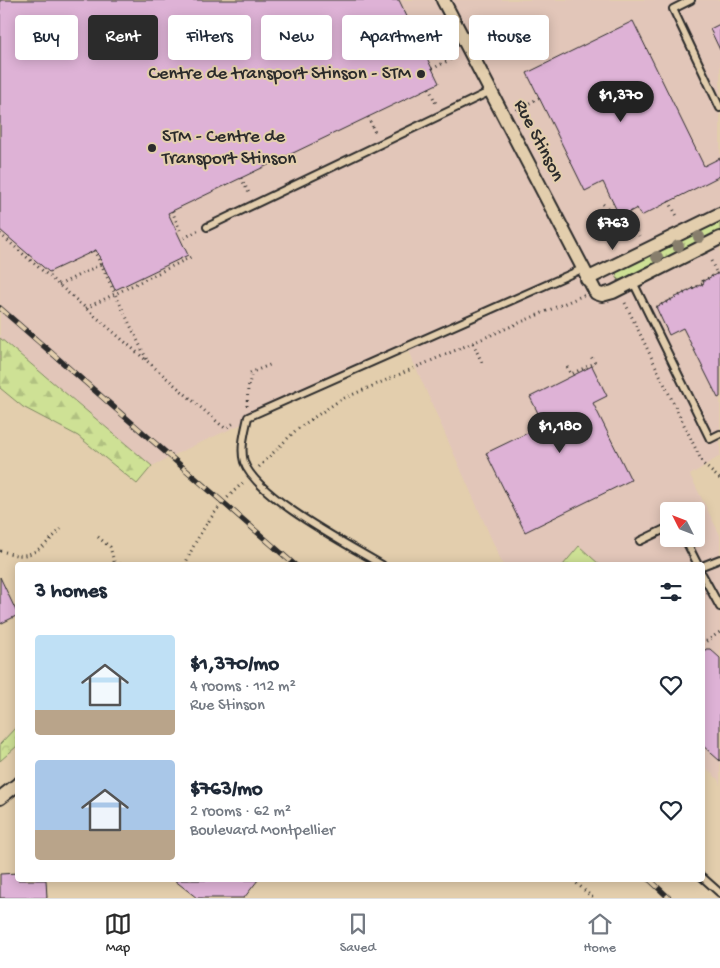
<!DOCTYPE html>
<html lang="en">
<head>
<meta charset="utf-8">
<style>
	:root { --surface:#fff; --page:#f2f2f3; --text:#1f2937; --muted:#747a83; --line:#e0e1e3; --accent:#2b2b2b }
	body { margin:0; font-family:"Gochi Hand",sans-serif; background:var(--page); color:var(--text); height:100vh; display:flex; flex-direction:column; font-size:19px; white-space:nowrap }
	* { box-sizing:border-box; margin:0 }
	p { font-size:16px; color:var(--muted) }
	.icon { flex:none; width:28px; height:28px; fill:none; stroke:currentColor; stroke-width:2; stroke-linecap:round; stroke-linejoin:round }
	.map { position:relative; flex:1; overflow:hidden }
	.panel { position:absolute; left:15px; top:562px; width:690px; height:320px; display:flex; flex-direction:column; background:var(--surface); border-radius:5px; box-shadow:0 2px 12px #0003 }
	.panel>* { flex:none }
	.banner { position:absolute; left:15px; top:15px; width:690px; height:45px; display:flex; gap:10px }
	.needle { width:32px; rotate:312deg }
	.buttons { position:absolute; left:660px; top:502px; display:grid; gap:10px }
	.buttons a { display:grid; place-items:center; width:45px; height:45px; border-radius:5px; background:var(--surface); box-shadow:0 2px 12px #0003; font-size:25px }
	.price { position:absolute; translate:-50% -42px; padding:0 11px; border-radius:18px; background:var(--accent); color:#fff; font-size:16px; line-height:32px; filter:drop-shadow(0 1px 2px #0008) }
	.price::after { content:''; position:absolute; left:50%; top:30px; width:15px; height:11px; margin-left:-8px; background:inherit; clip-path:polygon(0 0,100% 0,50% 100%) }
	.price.current { background:#222; color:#fff }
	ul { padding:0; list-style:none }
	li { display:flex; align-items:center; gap:15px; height:125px; padding:0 20px }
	li span { display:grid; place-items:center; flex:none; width:140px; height:100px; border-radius:5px; color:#555 }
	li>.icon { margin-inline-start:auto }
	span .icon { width:60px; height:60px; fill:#fffc; stroke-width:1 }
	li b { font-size:21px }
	h2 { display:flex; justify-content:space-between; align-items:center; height:60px; padding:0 20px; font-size:21px }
	.tag { padding:0 18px; border-radius:5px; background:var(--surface); box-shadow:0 2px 12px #0003; font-size:18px; line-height:45px }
	.tag.current { background:var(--accent); color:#fff }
	.tab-bar { display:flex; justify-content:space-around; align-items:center; height:70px; border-top:1px solid var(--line); background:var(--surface); font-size:14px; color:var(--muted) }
	.tab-bar a { display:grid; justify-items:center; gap:2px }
	.tab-bar .current { color:var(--accent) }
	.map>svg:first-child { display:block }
	.built { fill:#e2c6b9; fill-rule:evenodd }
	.grass { fill:url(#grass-tufts); stroke:#7c8660 }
	.forest { fill:url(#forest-firs); stroke:#7c8660 }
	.park { fill:url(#park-crowns); stroke:#7c8660 }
	.garden { fill:#cee195; stroke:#7c8660 }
	.building { fill:#deb2d6; stroke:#2b2b2b }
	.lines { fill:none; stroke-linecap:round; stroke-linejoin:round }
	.service-casing { stroke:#2b2b2b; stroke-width:10 }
	.minor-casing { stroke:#2b2b2b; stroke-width:16 }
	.path { stroke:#2b2b2b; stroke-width:3; stroke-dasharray:1 4; stroke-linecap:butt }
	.service { stroke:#e3cead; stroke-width:6 }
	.minor { stroke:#e3cead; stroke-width:12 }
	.rail-casing { stroke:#2b2b2b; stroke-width:5.5 }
	.rail { stroke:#e3cead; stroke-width:4; stroke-dasharray:11; stroke-linecap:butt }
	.tree { fill:#877e6c }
	.poi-dot { fill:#2b2b2b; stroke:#e3cead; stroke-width:2 }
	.labels { text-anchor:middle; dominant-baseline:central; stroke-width:4; stroke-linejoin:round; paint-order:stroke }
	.poi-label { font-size:19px; fill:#2b2b2b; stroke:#e3cead; text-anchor:end }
	.street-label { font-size:19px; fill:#2b2b2b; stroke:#e3cead }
</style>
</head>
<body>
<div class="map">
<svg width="720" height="898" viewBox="0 0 720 898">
	<defs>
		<pattern id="grass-tufts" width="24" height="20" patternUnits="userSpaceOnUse" patternTransform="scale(1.25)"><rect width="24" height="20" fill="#cee195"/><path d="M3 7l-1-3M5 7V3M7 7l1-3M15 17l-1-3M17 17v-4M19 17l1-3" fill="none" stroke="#b1c181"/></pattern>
		<pattern id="forest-firs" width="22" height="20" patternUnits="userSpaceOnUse" patternTransform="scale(1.25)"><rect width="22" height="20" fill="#cee195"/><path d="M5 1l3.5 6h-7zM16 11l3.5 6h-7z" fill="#b1c181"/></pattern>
		<pattern id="park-crowns" width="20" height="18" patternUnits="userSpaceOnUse" patternTransform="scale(1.25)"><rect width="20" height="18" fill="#cee195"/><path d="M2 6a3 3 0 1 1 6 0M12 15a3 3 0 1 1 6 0" fill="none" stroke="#b1c181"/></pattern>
	</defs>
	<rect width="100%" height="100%" fill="#e3cead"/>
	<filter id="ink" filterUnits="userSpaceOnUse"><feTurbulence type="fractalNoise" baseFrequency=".02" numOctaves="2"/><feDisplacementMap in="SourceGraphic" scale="10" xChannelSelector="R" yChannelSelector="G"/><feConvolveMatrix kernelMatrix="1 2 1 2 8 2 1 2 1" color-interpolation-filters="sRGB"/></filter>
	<g filter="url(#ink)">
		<path class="built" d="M 0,0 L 720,0 L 720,456 L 690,475 L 720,535 L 720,785 L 718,779 L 703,766 L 702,565 L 503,565 L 408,350 L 195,445 L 152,466 L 0,338 ZM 669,511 L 696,511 L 696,539 L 669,539 Z"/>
		<path class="grass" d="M 720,220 L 720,232 L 626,278 L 619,280 L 617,278 L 616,272 L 618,270 Z"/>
		<path class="forest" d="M 0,338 L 152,466 L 137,484 L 78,436 L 23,407 L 0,388 Z"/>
		<path class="park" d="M 17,726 L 17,746 L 0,761 L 0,744 Z"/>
		<path class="garden" d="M 579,546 L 600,565 L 563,565 Z"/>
		<g class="building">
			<path d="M 0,0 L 399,0 L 439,83 L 168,213 L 188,255 L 115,290 L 96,250 L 49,272 L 0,230 Z"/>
			<path d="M 633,21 L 704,166 L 720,158 L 720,176 L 641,216 L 637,208 L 620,217 L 603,182 L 585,191 L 527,73 Z"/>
			<path d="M 720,24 L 720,50 L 710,29 Z"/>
			<path d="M 720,272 L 720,397 L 718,398 L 683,328 L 669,335 L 656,307 L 704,283 L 703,281 Z"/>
			<path d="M 592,366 L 607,396 L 593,403 L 631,480 L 525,532 L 486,453 L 544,425 L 530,397 Z"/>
			<path d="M 0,577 L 18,615 L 0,624 Z"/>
			<path d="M 706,649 L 710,649 L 720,658 L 720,761 L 702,745 L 702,654 Z"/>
			<path d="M 18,873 L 18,880 L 46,880 L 47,898 L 0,898 L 0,874 Z"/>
			<path d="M 174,880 L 258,880 L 244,898 L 197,898 Z"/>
		</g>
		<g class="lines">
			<g class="service-casing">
				<g id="service">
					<path d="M 691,0 L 673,9 L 720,108"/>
					<path d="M 207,227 L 491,91"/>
					<path d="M 633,282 L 710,439 L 720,434"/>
					<path d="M 685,539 L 698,565"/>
					<path d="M 640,541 L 669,527"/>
					<path d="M 382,565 C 349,545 256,497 244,462 C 240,448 245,431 248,417 L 582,269"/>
					<path d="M 702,566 L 720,559"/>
					<path d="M 702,574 L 720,607"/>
					<path d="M 702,877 L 720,893"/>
				</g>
			</g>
			<g class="minor-casing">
				<g id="minor">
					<path d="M 443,0 L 596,293 L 602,295 L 613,292 L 720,238"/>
					<path d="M 587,279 L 720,214"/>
					<path d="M 0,798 L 18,784"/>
				</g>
			</g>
			<g class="path">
				<path d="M 432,69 L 455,57"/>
				<path d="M 429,88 L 437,106"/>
				<path d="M 516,110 L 539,98"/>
				<path d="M 368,117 L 376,135"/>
				<path d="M 241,178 L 250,195"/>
				<path d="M 669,201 L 678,218"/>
				<path d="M 603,204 L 620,219 L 630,215"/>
				<path d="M 172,211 L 180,230"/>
				<path d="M 628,213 L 639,236"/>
				<path d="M 0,234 L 221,425 L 225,428 L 236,422"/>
				<path d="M 184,238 L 199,230"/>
				<path d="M 94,250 L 147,360"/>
				<path d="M 711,261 L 717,274"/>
				<path d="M 59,285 L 101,264"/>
				<path d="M 625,303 L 703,464 L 720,479"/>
				<path d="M 657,307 L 704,283 L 703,281 L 720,272"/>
				<path d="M 86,308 L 193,256"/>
				<path d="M 473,343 L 482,363"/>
				<path d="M 567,367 L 571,374 L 595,363 L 590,355"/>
				<path d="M 250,373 L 272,364"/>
				<path d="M 247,406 L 248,388 L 251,376"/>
				<path d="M 259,467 L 297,429 L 340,400 L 584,295"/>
				<path d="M 98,537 L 110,547 L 115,565"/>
				<path d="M 0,551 C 6,552 11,554 16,555 C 34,558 49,541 61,529"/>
				<path d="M 115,564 L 136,565"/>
				<path d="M 185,565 C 197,534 219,503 244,482"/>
				<path d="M 702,644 L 720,632"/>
				<path d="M 573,880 L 593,898"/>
			</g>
			<use href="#service" class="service"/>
			<use href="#minor" class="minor"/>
			<g class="rail-casing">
				<g id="rail">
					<path d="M 0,308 L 295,565"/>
					<path d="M 650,880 L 669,898"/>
				</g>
			</g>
			<use href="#rail" class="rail"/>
		</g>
		<g class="tree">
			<circle cx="699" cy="237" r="6"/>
			<circle cx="678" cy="246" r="6"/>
			<circle cx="657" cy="257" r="6"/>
		</g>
	</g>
	<g class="poi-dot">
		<circle cx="421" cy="74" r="5"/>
		<circle cx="152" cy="148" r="5"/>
	</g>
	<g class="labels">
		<g class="poi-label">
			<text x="411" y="74">Centre de transport Stinson - STM</text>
			<text x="162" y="137" text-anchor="start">STM - Centre de<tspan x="162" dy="22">Transport Stinson</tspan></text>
		</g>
		<g class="street-label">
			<text transform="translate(538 141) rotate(63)">Rue Stinson</text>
		</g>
	</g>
</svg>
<div class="buttons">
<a><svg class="needle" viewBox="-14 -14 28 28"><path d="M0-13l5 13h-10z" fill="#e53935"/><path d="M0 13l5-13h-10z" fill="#747a83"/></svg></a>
</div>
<b class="price current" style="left:621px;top:123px">$1,370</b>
<b class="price" style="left:613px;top:251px">$763</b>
<b class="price" style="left:560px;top:454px">$1,180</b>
<div class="banner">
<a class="tag">Buy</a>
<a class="tag current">Rent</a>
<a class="tag">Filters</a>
<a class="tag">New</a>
<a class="tag">Apartment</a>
<a class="tag">House</a>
</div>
<section class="panel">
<h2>3 homes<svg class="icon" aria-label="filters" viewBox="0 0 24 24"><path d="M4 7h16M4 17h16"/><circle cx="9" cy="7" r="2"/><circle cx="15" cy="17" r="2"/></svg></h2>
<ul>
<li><span style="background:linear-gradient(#bfe0f5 75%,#b9a48a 0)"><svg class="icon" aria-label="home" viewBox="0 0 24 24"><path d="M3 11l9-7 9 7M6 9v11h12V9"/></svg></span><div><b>$1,370/mo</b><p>4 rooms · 112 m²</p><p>Rue Stinson</p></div><svg class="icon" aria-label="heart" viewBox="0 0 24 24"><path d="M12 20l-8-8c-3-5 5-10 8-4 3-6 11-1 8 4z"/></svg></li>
<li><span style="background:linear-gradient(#a9c7e8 70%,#b9a48a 0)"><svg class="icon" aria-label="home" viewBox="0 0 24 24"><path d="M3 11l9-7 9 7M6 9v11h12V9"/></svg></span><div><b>$763/mo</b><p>2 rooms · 62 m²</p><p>Boulevard Montpellier</p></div><svg class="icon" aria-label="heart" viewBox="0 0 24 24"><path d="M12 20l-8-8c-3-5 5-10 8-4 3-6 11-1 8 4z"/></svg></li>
</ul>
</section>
</div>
<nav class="tab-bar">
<a class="current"><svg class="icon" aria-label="map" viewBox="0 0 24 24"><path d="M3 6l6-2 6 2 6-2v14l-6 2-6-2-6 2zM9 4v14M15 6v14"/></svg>Map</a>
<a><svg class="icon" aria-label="saved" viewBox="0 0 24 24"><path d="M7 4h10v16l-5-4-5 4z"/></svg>Saved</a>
<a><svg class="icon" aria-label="home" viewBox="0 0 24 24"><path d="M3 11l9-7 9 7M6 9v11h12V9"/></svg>Home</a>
</nav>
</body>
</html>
